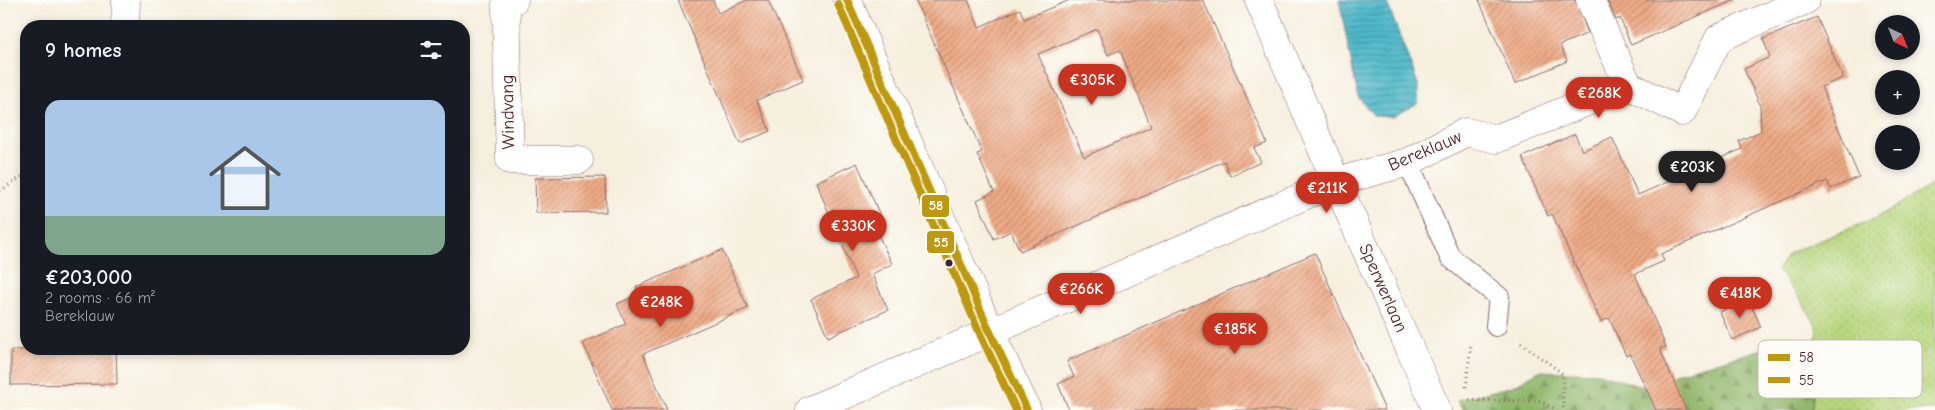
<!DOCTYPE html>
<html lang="en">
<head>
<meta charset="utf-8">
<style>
	:root { --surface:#171b24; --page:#20242c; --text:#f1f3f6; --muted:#9ea1a6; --line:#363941; --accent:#c8321e }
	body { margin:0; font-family:"Comic Neue",sans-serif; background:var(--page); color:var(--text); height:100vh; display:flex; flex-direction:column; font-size:19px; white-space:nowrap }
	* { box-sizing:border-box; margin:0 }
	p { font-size:16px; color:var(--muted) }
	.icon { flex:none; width:28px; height:28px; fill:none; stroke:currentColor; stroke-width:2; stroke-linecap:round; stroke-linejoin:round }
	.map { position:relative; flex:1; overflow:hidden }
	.drawer { position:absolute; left:20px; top:20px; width:450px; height:335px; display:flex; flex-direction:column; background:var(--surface); border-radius:20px; box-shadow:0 2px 8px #0003 }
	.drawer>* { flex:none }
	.needle { width:32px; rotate:137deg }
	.tools { position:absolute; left:1875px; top:15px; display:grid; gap:10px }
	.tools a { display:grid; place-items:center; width:45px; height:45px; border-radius:50%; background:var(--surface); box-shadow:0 2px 8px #0003; font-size:25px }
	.price { position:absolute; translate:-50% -42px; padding:0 11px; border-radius:18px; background:var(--accent); color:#fff; font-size:16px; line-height:32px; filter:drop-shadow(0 1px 2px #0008) }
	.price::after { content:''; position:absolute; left:50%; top:30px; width:15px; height:11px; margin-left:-8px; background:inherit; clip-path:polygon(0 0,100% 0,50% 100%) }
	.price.current { background:#222; color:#fff }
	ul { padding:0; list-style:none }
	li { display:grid; align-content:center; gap:10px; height:265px; padding:0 25px }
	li+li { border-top:1px solid var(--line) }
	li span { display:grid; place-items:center; height:155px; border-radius:15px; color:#555 }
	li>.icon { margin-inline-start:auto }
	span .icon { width:90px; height:90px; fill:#fffc; stroke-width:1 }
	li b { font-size:21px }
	h2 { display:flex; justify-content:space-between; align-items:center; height:60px; padding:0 25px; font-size:21px }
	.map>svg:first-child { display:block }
	.grass { fill:url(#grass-dots); stroke:#807a54 }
	.forest { fill:url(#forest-firs); stroke:#6d6b4c }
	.water { fill:url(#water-rules); stroke:#4c6c7a }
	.building { fill:url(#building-hatch); fill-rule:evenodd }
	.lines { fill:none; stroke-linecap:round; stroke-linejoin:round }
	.lane-casing { stroke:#87686a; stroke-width:22 }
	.street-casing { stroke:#87686a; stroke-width:29 }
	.path { stroke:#87686a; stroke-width:3; stroke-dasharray:1 4; stroke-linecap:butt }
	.lane { stroke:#fff; stroke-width:20 }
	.street { stroke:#fff; stroke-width:28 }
	.bus-1-casing { stroke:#fdfcf7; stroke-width:11 }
	.bus-2-casing { stroke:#fdfcf7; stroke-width:11 }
	.bus-1 { stroke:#be980f; stroke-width:8 }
	.bus-2 { stroke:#be980f; stroke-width:8 }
	.bus-dot { fill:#4a1f2b; stroke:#fdfcf7; stroke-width:2 }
	.labels { text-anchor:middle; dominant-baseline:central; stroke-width:5; stroke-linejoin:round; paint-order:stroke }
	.street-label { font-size:18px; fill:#4a1f2b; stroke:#fdfcf7 }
	.key { fill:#fdfcf7; stroke:#c7baba; stroke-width:1 }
	.key-label { font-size:14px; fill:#4a1f2b }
	.line-badge { stroke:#fdfcf7; stroke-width:2 }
	.badge-label { font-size:14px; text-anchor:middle; font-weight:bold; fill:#fff }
</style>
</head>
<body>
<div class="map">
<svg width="1935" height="410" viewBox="0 0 1935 410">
	<defs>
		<pattern id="grass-dots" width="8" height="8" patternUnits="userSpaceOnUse" patternTransform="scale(1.25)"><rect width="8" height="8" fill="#b6d67d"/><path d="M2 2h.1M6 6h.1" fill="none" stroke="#9eb76c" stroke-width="1.8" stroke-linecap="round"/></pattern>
		<pattern id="forest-firs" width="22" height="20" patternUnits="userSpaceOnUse" patternTransform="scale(1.25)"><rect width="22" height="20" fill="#90b76c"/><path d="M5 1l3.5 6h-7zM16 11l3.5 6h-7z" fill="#789459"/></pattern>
		<pattern id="water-rules" width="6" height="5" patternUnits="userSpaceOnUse" patternTransform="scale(1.25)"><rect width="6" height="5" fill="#4db8c9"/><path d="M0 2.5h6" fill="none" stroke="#4295a3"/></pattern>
		<pattern id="building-hatch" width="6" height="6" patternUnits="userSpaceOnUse" patternTransform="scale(1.25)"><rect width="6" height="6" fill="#eeab86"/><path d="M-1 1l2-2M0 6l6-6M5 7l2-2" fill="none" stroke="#c38b6e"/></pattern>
	</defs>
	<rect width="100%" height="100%" fill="#fdfcf7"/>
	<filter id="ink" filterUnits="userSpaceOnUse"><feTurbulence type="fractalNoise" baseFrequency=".02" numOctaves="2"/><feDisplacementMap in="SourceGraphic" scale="10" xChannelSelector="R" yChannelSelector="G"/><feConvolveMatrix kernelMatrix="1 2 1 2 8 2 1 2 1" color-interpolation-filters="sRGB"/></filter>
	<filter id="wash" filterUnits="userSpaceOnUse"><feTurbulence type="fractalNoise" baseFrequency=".0096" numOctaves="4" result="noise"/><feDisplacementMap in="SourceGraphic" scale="20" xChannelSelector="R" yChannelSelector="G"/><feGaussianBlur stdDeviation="1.12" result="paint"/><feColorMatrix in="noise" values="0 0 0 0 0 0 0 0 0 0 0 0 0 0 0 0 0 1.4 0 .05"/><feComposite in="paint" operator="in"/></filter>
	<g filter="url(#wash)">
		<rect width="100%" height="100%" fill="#f7efde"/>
		<path class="grass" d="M 1935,183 L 1935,410 L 1812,410 L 1817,326 L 1799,297 L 1777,270 L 1789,253 L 1876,218 Z"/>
		<path class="forest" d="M 1791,341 L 1798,350 L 1794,377 L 1813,394 L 1812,410 L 1463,410 L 1457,400 L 1513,386 L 1539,371 L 1599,373 L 1648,389 L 1678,373 Z"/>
		<path class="water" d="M 1339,0 L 1386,0 L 1418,84 L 1418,103 L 1393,117 L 1374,116 L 1358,97 Z"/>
		<g id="blocks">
			<g class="building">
				<path d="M 678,0 L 713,0 L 718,13 L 747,0 L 768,0 L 803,80 L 757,100 L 770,131 L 740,144 Z"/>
				<path d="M 915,0 L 968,0 L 979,27 L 1020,9 L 1024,19 L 1070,0 L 1203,0 L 1267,143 L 1254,148 L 1261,162 L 1230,176 L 1224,161 L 1020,251 L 1011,231 L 994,239 L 977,200 L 994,192 L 977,154 L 982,152 ZM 1097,29 L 1108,55 L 1120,50 L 1151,127 L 1084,157 L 1038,54 Z"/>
				<path d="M 1479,0 L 1575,0 L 1588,33 L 1560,45 L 1567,61 L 1515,84 Z"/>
				<path d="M 1607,0 L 1735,0 L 1631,45 L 1620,18 L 1616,20 Z"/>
				<path d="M 1817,17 L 1843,78 L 1821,87 L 1859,177 L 1831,189 L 1827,181 L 1661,254 L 1664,261 L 1635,274 L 1666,347 L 1660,349 L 1686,410 L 1656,410 L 1630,354 L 1626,356 L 1609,318 L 1601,322 L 1552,214 L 1548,216 L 1522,157 L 1575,134 L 1582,151 L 1612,137 L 1638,195 L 1742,149 L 1739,141 L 1761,131 L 1760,105 L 1744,69 L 1770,57 L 1763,39 Z"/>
				<path d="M 857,163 L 883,222 L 874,226 L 892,264 L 872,274 L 888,310 L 828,337 L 811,299 L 856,278 L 816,182 Z"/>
				<path d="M 605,177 L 606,212 L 536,213 L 535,178 Z"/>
				<path d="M 722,250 L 748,308 L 643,354 L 667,410 L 612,410 L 583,343 L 626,324 L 617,304 L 639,294 L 636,287 Z"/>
				<path d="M 1315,253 L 1385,410 L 1069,410 L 1058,384 L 1074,377 L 1067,361 Z"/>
				<path d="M 1748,298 L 1761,327 L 1732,340 L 1720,312 Z"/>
				<path d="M 116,349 L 117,384 L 11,385 L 11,350 Z"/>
			</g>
		</g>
	</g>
	<g filter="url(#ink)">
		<use href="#blocks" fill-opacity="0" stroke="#87686a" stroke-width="1"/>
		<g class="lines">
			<g class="lane-casing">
				<path id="lane" d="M 1408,162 L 1450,257 L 1499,297 L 1496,326"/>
			</g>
			<g class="street-casing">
				<g id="street">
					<path d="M 514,0 L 506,4 L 510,160 L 579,160"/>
					<path d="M 847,0 L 990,332 L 1027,410"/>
					<path d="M 1259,0 L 1336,182 L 1437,410"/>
					<path d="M 1590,0 L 1628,85"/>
					<path d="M 125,26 L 126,0"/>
					<path d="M 810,410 L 1336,182 L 1408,162 L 1466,132 L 1496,139 L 1628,85 L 1682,112 L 1719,38 L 1806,0"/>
				</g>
			</g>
			<g class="path">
				<path d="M 0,191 L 26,174"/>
				<path d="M 1521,343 L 1563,374 L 1563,410"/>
				<path d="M 1466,387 L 1471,344"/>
				<path d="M 1469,400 L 1540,401 L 1557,410"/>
			</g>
			<use href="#lane" class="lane"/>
			<use href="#street" class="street"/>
			<g class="bus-1-casing">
				<path id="bus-1" d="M 847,0 L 990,332 L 1027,410"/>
			</g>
			<g class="bus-2-casing">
				<path id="bus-2" d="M 838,4 L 981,336 L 1016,410"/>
			</g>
			<use href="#bus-1" class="bus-1"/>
			<use href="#bus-2" class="bus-2"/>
		</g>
	</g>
	<circle class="bus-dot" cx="949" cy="263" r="4.5"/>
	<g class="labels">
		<g class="street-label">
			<text transform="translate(508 112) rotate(-91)">Windvang</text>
			<text transform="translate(1425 151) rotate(-23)">Bereklauw</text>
			<text transform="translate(1383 288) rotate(66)">Sperwerlaan</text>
		</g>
	</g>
	<rect x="1758" y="340" width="164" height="58" rx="8" class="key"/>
	<rect x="1768" y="354" width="22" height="7" fill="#be980f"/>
	<rect x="1768" y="377" width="22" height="6" fill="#be980f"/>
	<g class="key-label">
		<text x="1799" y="362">58</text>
		<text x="1799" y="385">55</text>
	</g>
	<g class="line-badge">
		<rect x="921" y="194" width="29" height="24" rx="5" fill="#be980f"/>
		<rect x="926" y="230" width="29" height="24" rx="5" fill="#be980f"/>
	</g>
	<g class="badge-label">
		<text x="936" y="210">58</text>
		<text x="941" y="247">55</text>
	</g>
</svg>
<div class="tools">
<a><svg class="needle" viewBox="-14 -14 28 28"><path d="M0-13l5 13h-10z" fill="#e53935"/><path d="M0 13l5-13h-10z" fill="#9ea1a6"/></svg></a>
<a>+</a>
<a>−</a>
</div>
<b class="price" style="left:1092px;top:106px">€305K</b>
<b class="price" style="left:1599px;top:119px">€268K</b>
<b class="price current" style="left:1692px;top:193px">€203K</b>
<b class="price" style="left:1327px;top:214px">€211K</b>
<b class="price" style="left:853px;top:252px">€330K</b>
<b class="price" style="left:1081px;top:315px">€266K</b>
<b class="price" style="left:1740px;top:319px">€418K</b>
<b class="price" style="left:661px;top:328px">€248K</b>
<b class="price" style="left:1235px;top:355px">€185K</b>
<section class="drawer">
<h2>9 homes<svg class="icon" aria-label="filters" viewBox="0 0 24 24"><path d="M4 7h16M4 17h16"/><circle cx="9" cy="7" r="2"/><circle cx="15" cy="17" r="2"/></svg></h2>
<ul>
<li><span style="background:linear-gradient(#a9c7e8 75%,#7fa58c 0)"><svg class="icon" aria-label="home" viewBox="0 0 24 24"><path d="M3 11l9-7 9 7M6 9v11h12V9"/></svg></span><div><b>€203,000</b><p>2 rooms · 66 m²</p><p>Bereklauw</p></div></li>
</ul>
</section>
</div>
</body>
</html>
